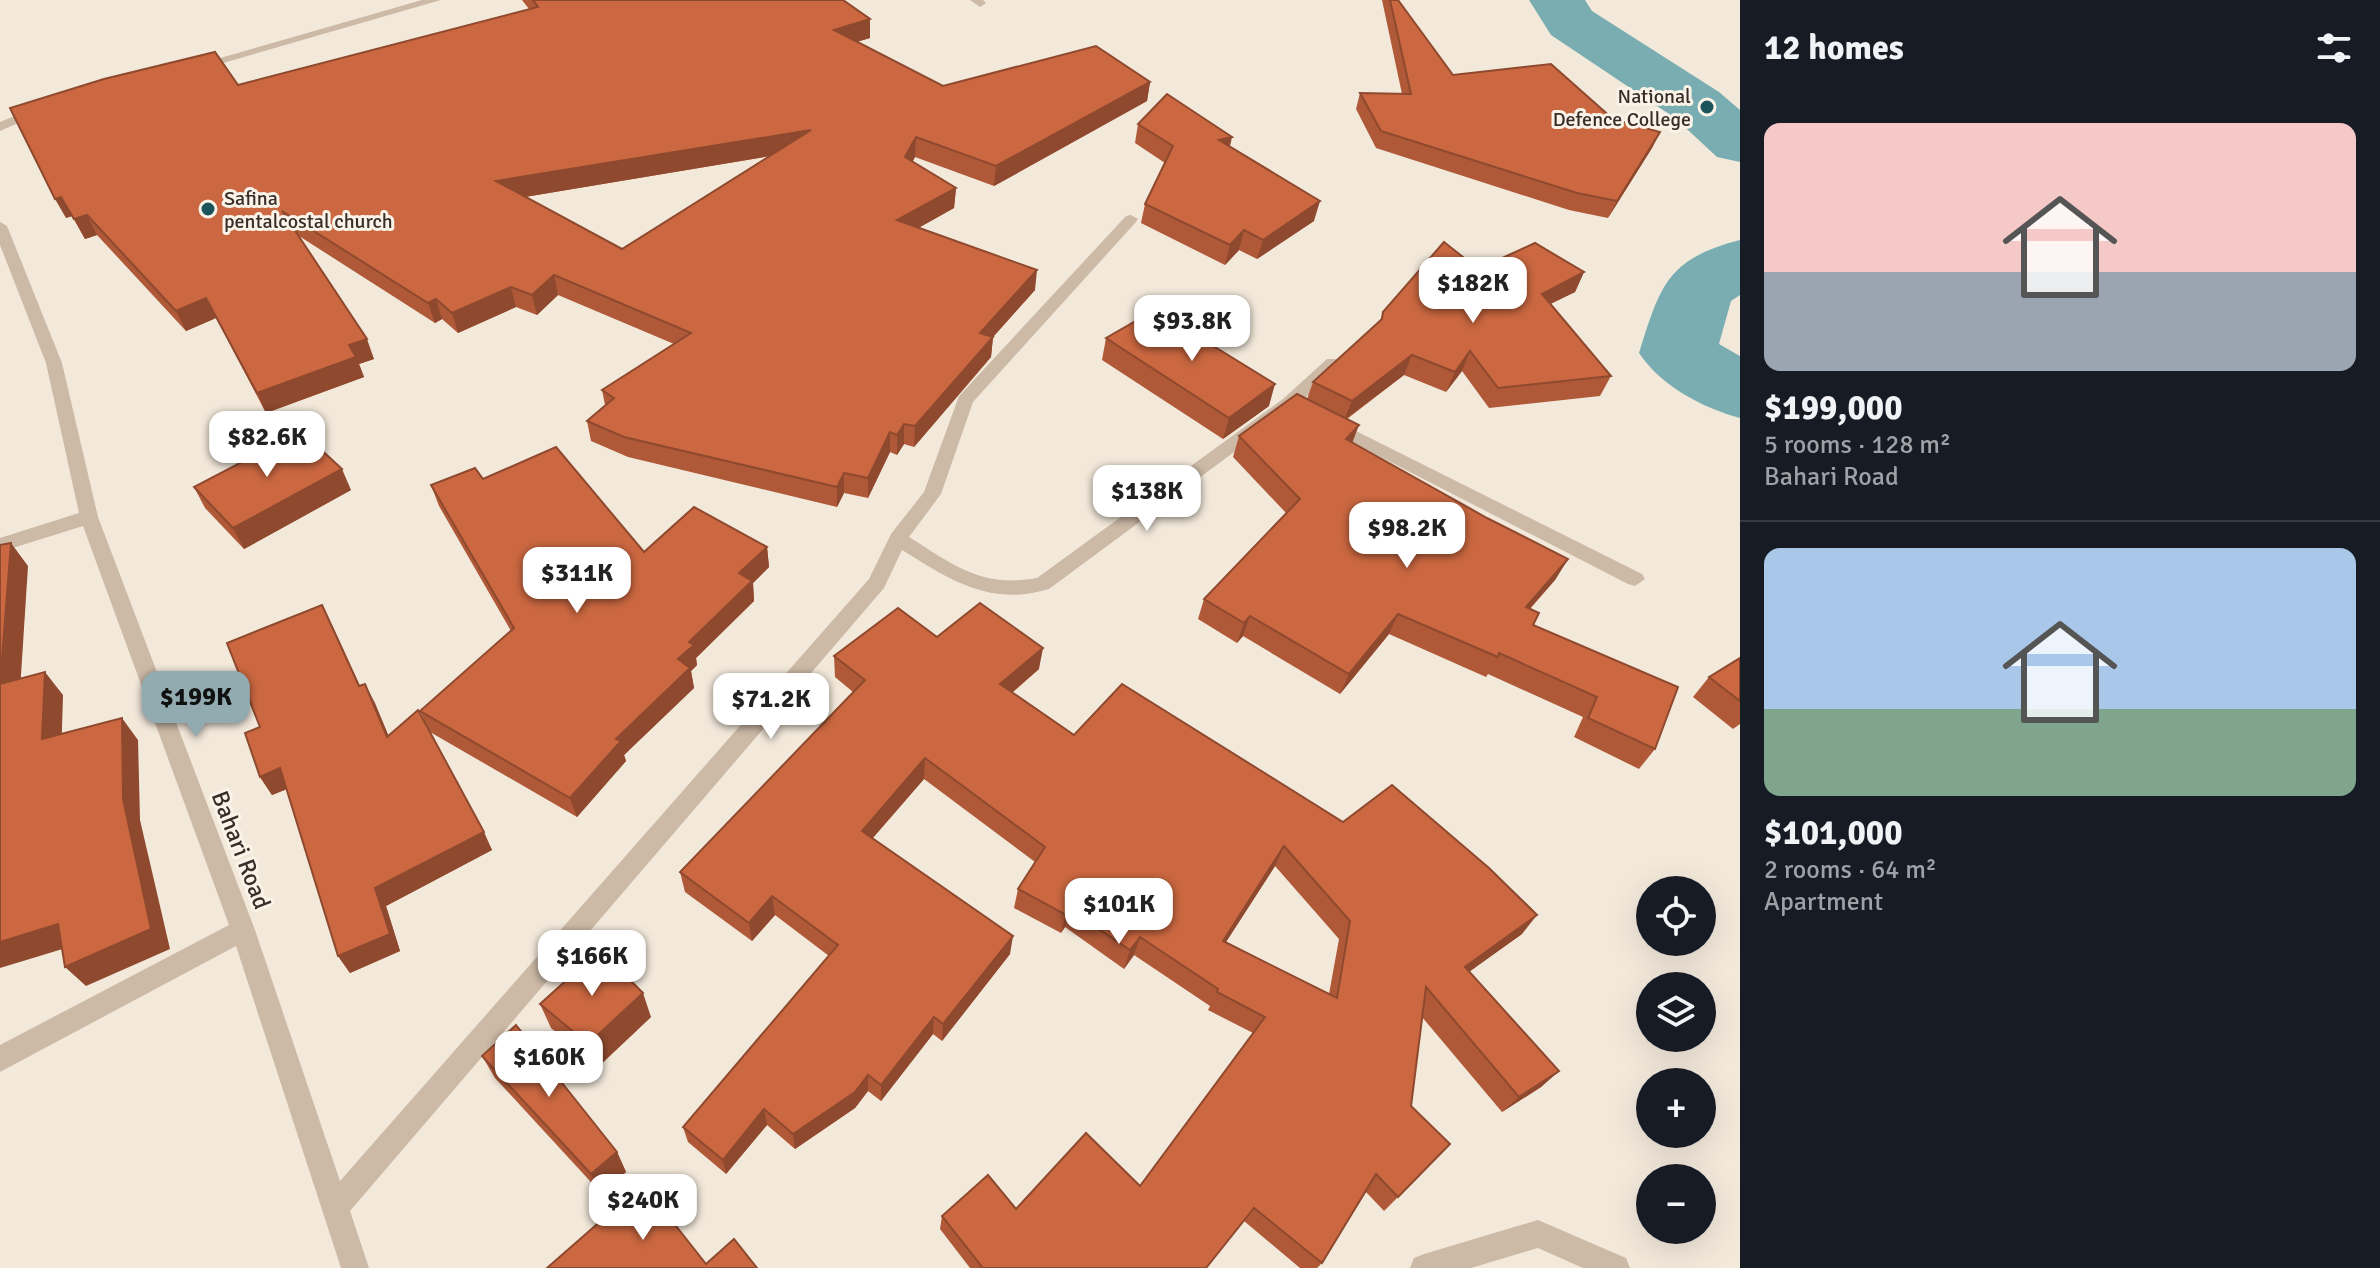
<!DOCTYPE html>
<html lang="en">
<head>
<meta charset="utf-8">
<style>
	:root { --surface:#171b24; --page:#242831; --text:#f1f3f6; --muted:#9ea1a6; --line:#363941; --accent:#91abb0 }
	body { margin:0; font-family:Signika,sans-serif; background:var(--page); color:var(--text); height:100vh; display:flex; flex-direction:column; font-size:30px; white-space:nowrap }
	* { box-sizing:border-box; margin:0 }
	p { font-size:26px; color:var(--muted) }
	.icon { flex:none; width:44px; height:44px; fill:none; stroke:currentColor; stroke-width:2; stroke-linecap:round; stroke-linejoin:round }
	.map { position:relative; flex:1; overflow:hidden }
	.drawer { display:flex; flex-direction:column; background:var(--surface); width:640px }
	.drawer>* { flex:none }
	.controls { position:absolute; left:1636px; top:876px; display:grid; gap:16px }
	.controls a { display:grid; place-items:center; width:80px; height:80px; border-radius:50%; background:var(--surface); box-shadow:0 8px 32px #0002; font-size:40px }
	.price { position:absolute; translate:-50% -68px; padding:0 18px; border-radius:16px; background:#fff; color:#222; font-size:26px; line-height:52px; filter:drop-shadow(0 2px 4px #0008) }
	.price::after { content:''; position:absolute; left:50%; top:48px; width:24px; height:18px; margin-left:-12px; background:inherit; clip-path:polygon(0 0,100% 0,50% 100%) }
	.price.selected { background:var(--accent); color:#111 }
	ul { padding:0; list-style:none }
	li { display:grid; align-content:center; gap:16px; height:424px; padding:0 24px }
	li+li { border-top:2px solid var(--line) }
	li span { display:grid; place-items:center; height:248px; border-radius:16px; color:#555 }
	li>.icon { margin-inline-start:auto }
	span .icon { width:144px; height:144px; fill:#fffc; stroke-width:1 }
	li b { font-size:34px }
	h2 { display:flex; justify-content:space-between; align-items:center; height:96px; padding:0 24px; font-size:34px }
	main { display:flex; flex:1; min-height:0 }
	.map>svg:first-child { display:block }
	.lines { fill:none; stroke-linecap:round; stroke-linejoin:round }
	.river { fill:#79adb1; fill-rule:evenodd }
	.minor { fill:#ccb9a6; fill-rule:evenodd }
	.wall { fill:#af5938; fill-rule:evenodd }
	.shaded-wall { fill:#8e492e }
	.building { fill:#cb6841; stroke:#8e492e; stroke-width:2; fill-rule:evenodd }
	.poi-dot { fill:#1b545b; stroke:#faf3e8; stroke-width:3 }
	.labels { text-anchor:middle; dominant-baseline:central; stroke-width:6; stroke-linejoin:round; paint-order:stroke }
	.far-poi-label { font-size:20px; fill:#382d28; stroke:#faf3e8; text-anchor:end }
	.street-label { font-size:24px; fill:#382d28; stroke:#faf3e8 }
</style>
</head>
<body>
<main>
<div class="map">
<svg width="1740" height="1268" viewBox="0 0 1740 1268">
	<rect width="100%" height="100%" fill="#f3e9db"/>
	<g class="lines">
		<g class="river">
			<path d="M 1529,0 L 1585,0 L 1592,11 L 1719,92 L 1740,110 L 1740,162 L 1717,157 L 1675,118 L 1551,35 Z"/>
			<path d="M 1740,240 L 1740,295 L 1731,301 L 1719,344 L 1740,356 L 1740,418 C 1703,408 1661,386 1639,353 C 1660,287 1666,259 1740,240 Z"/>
		</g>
		<g class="minor">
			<path d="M 422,0 L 441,0 L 199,70 L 189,67 Z"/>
			<path d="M 970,0 L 983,0 L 986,3 L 980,7 Z"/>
			<path d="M 36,107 L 48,110 L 0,131 L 0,122 Z"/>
			<path d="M 1131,215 L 1138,219 L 1136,222 L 973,402 L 941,494 L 909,537 C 954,565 981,588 1037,578 L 1283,399 L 1327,359 L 1339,359 L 1341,363 L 1339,367 L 1295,407 L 1049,589 C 991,607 950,580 902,550 L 884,588 L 350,1211 L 369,1268 L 341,1268 L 236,946 L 0,1072 L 0,1045 L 229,925 L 83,526 L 0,552 L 0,538 L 79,513 L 46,363 L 0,245 L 0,222 L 7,226 L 62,363 L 98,517 L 255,930 L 340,1181 L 869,579 L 891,534 L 924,492 L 959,396 L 1126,216 Z"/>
			<path d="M 1332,419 L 1642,574 L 1645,579 L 1635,586 L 1628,584 L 1326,429 L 1323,425 L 1326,421 Z"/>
			<path d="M 1538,1220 L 1626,1258 L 1630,1268 L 1583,1268 L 1538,1248 L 1471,1268 L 1410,1268 L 1414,1258 L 1424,1254 Z"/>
		</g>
	</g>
	<g class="wall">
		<path d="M 522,0 L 843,0 L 870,38 L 857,42 L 943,86 L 1150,82 L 1147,101 L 994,186 L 915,157 L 912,162 L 956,188 L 954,208 L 918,228 L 1035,290 L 993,337 L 991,357 L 914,447 L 904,444 L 897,455 L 890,452 L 868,498 L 844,493 L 837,507 L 628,457 L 591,441 L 587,421 L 605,405 L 602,390 L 674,344 L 558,295 L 537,315 L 516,307 L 458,333 L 442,319 L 435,323 L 299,236 L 374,359 L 359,364 L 364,377 L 266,413 L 216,318 L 186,331 L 97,235 L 85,239 L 72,216 L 66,218 L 238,85 L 529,9 ZM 769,156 L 622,249 L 525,197 L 765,157 Z"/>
		<path d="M 1382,0 L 1398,0 L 1453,75 L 1660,132 L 1652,148 L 1608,218 L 1569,210 L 1376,148 L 1356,109 L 1360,93 L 1402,94 Z"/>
		<path d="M 1138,124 L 1230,147 L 1314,221 L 1257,259 L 1239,250 L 1225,265 L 1141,223 L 1145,204 L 1165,163 L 1135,143 Z"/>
		<path d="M 1478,269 L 1584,272 L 1575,292 L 1550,304 L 1611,376 L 1600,396 L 1489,408 L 1462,371 L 1446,392 L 1404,375 L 1347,419 L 1353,443 L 1487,518 L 1568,559 L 1555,580 L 1530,609 L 1533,625 L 1655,749 L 1639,769 L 1574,737 L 1583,717 L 1488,674 L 1486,677 L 1389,634 L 1340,694 L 1243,636 L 1237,643 L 1198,619 L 1204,599 L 1286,513 L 1233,457 L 1239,436 L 1307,399 L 1313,382 L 1380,321 L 1383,312 Z"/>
		<path d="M 1106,338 L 1269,406 L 1223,439 L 1102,360 Z"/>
		<path d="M 483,479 L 644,552 L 767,547 L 769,567 L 753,583 L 754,601 L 696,658 L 697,665 L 691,671 L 694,688 L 624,755 L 626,761 L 577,817 L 430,732 L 492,850 L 386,906 L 400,951 L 350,973 L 338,956 L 287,789 L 272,795 L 260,777 L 332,625 L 360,686 L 365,684 L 388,736 L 424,720 L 420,711 L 511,631 L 439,506 L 431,485 Z"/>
		<path d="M 194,487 L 351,490 L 244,549 L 205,508 Z"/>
		<path d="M 937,637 L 1039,669 L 1012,693 L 1074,735 L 1522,934 L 1469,971 L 1559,1071 L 1541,1087 L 1502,1112 L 1422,1017 L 1398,1197 L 1384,1211 L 1366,1192 L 1322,1263 L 1317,1268 L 1300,1268 L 1244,1221 L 1206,1268 L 970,1268 L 940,1229 L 942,1216 L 1016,1209 L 1140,1186 L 1253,1033 L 1208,1010 L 1210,1006 L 1134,955 L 1124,969 L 1065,927 L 1061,933 L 1014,908 L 1018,889 L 1035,862 L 924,779 L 873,838 L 1010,954 L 942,1041 L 933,1034 L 881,1101 L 868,1091 L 855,1108 L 795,1149 L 767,1125 L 726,1174 L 688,1142 L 683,1127 L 829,956 L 775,915 L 752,941 L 685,892 L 680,872 L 853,692 L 835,677 L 834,656 ZM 1275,866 L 1339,939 L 1329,994 L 1226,942 Z"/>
		<path d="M 1740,658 L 1740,724 L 1733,729 L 1693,697 L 1709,677 Z"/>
		<path d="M 540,1004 L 651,1017 L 598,1067 L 551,1028 Z"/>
		<path d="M 482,1056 L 617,1152 L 626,1172 L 601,1193 L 495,1078 Z"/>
	</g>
	<g class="shaded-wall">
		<path d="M 870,19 L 870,38 L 834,48 L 834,30 Z"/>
		<path d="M 1150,82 L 1147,101 L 994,186 L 996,166 Z"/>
		<path d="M 811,130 L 812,149 L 501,201 L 496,181 Z"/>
		<path d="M 1660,132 L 1652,148 L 1608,218 L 1617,201 Z"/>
		<path d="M 916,137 L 915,157 L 905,177 L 905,157 Z"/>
		<path d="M 1232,137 L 1228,156 L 1219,140 Z"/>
		<path d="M 956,188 L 954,208 L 897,240 L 897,220 Z"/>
		<path d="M 61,197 L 72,216 L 66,218 L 55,199 Z"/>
		<path d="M 1320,201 L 1314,221 L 1257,259 L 1263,240 Z"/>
		<path d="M 87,215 L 97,235 L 85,239 L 74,219 Z"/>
		<path d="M 1244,230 L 1239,250 L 1225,265 L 1230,245 Z"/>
		<path d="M 1037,270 L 1035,290 L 993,337 L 991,357 L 914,447 L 915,426 L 980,333 Z"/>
		<path d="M 1584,272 L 1575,292 L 1532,313 L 1542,294 Z"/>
		<path d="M 554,275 L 558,295 L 537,315 L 532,295 Z"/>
		<path d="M 511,287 L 516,307 L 458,333 L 452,313 Z"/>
		<path d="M 206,298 L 216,318 L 186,331 L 176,311 Z"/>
		<path d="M 436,299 L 442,319 L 435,323 L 428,303 Z"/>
		<path d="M 367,339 L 374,359 L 359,364 L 364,377 L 266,413 L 257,393 L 349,345 Z"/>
		<path d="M 1470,351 L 1462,371 L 1446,392 L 1455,372 Z"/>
		<path d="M 1412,355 L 1404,375 L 1344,420 L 1352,401 Z"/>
		<path d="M 1275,384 L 1269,406 L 1223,439 L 1229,418 Z"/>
		<path d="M 904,424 L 904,444 L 897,455 L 897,435 Z"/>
		<path d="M 1359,425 L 1351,446 L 1346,439 Z"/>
		<path d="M 890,432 L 890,452 L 868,498 L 868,478 Z"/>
		<path d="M 342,469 L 351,490 L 244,549 L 233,528 Z"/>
		<path d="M 844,473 L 844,493 L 837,507 L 837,487 Z"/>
		<path d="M 11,543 L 28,566 L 19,706 L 0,684 Z"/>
		<path d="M 767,547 L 769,567 L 753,583 L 754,601 L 696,658 L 697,665 L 691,671 L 694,688 L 624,755 L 626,761 L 577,817 L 570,798 L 678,659 L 739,573 Z"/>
		<path d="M 1568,559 L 1555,580 L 1513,627 L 1526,607 Z"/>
		<path d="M 1398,614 L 1389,634 L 1340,694 L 1349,674 Z"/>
		<path d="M 1250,616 L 1243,636 L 1237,643 L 1244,623 Z"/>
		<path d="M 1043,648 L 1039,669 L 997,705 L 1000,684 Z"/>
		<path d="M 45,672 L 63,695 L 61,761 L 42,739 Z"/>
		<path d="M 365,684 L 375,703 L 397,756 L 387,737 Z"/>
		<path d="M 122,718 L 138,740 L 140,820 L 170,949 L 86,986 L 65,967 L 123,799 Z"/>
		<path d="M 925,758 L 924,779 L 862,850 L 862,831 Z"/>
		<path d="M 280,768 L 292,787 L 272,795 L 260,777 Z"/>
		<path d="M 484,832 L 492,850 L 386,906 L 400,951 L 350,973 L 338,956 L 375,888 Z"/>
		<path d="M 1284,846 L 1275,866 L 1215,959 L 1223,941 Z"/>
		<path d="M 772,896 L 775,915 L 752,941 L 749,923 Z"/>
		<path d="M 1069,909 L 1065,927 L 1061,933 L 1066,915 Z"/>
		<path d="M 1537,915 L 1522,934 L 1451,985 L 1465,967 Z"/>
		<path d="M 58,924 L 79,944 L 0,968 L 0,942 Z"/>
		<path d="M 1013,936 L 1010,954 L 942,1041 L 943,1024 Z"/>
		<path d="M 1140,937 L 1134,955 L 1124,969 L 1130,950 Z"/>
		<path d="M 643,993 L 651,1017 L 598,1067 L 588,1044 Z"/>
		<path d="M 934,1017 L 933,1034 L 881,1101 L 881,1085 Z"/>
		<path d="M 1559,1071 L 1541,1087 L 1502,1112 L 1519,1097 Z"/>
		<path d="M 868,1075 L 868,1091 L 855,1108 L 795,1149 L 793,1134 Z"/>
		<path d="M 764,1109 L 767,1125 L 726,1174 L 723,1160 Z"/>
		<path d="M 617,1152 L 626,1172 L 601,1193 L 591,1174 Z"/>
	</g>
	<g class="building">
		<path d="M 533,0 L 843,0 L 870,19 L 834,30 L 943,86 L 1096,46 L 1150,82 L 996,166 L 916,137 L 905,157 L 956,188 L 897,220 L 1037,270 L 980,333 L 993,337 L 915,426 L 904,424 L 897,435 L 890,432 L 868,478 L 844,473 L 837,487 L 624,437 L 587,421 L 614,398 L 602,390 L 691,333 L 554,275 L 532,295 L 511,287 L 452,313 L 436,299 L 428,303 L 282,211 L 367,339 L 349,345 L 356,357 L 257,393 L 206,298 L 176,311 L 87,215 L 74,219 L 61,197 L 55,199 L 10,108 L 104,79 L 215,52 L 238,85 L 538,7 ZM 811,130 L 622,249 L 496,181 Z"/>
		<path d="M 1390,0 L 1398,0 L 1453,75 L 1551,64 L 1613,119 L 1660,132 L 1617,201 L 1577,193 L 1381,131 L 1360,93 L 1411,94 Z"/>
		<path d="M 1167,94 L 1232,137 L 1219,140 L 1320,201 L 1263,240 L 1244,230 L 1230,245 L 1145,204 L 1173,146 L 1138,124 Z"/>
		<path d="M 1444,242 L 1478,269 L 1535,243 L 1584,272 L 1542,294 L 1611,376 L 1498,388 L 1470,351 L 1455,372 L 1412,355 L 1352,401 L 1313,382 L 1382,319 L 1383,312 Z"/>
		<path d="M 1155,310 L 1275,384 L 1229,418 L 1106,338 Z"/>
		<path d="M 1297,394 L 1359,425 L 1346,439 L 1487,518 L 1568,559 L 1526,607 L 1539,613 L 1533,625 L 1678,687 L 1655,749 L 1588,718 L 1597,697 L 1499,653 L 1498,657 L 1398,614 L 1349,674 L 1250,616 L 1244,623 L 1204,599 L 1300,499 L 1239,436 Z"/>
		<path d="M 301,431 L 342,469 L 233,528 L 194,487 Z"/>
		<path d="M 556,447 L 644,552 L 694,507 L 767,547 L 739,573 L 752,581 L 689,642 L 694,645 L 678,659 L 690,668 L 616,739 L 621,741 L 570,798 L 420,711 L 514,628 L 431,485 L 475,468 L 483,479 Z"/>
		<path d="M 11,543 L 0,684 L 45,672 L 42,739 L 122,718 L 123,799 L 151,929 L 65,967 L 58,924 L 0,942 L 0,545 Z"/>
		<path d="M 980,603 L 1043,648 L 1000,684 L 1074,735 L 1122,684 L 1343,822 L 1392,785 L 1489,868 L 1537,915 L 1465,967 L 1559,1071 L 1519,1097 L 1426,987 L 1411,1106 L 1450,1144 L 1398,1197 L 1376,1174 L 1322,1263 L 1254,1208 L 1206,1268 L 983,1268 L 942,1216 L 988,1175 L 1016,1209 L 1086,1133 L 1140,1186 L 1265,1017 L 1217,992 L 1218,989 L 1140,937 L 1130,950 L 1069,909 L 1066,915 L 1018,889 L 1045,847 L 925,758 L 862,831 L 1013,936 L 943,1024 L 934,1017 L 881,1085 L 868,1075 L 855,1092 L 793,1134 L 764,1109 L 723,1160 L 683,1127 L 838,945 L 772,896 L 749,923 L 680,872 L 865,680 L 834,656 L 898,608 L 937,637 ZM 1284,846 L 1350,921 L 1337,998 L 1223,941 Z"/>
		<path d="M 322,605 L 359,686 L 365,684 L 387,737 L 418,710 L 484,832 L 375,888 L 390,934 L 338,956 L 280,768 L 260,777 L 245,733 L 260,727 L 227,643 Z"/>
		<path d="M 1740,658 L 1740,701 L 1709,677 Z"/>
		<path d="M 600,950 L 643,993 L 588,1044 L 540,1004 Z"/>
		<path d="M 516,1025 L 617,1152 L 591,1174 L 482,1056 Z"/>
		<path d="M 643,1184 L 706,1264 L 734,1239 L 757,1268 L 547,1268 Z"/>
	</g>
	<g class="poi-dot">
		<circle cx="1707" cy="107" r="8"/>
		<circle cx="208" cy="209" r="8"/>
	</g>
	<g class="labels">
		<g class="far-poi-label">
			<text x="1691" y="96">National<tspan x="1691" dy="23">Defence College</tspan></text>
			<text x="224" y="198" text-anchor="start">Safina<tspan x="224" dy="23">pentalcostal church</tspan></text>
		</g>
		<g class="street-label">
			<text transform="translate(241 850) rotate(69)">Bahari Road</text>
		</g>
	</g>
</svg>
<div class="controls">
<a><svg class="icon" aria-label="locate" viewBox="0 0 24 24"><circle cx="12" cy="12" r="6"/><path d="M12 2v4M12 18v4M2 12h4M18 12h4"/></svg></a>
<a><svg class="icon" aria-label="layers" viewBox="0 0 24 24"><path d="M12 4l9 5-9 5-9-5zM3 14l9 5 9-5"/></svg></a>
<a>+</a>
<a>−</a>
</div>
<b class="price" style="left:1473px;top:325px">$182K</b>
<b class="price" style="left:1192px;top:363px">$93.8K</b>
<b class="price" style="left:267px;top:479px">$82.6K</b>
<b class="price" style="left:1147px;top:533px">$138K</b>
<b class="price" style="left:1407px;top:570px">$98.2K</b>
<b class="price" style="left:577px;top:615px">$311K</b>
<b class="price selected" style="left:196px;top:739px">$199K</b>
<b class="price" style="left:771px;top:741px">$71.2K</b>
<b class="price" style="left:1119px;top:946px">$101K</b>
<b class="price" style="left:592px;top:998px">$166K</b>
<b class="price" style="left:549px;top:1099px">$160K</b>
<b class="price" style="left:643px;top:1242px">$240K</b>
</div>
<section class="drawer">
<h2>12 homes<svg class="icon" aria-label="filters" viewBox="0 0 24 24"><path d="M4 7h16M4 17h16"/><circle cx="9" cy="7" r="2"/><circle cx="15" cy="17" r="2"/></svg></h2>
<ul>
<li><span style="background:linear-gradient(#f6c9c9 60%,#9aa5b1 0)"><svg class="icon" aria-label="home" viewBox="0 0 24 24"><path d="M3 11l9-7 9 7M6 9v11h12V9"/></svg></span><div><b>$199,000</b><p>5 rooms · 128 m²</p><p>Bahari Road</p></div></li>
<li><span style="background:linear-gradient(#a9c7e8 65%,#7fa58c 0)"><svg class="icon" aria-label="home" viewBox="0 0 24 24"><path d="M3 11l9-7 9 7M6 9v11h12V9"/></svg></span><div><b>$101,000</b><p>2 rooms · 64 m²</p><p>Apartment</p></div></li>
</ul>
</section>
</main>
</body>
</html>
